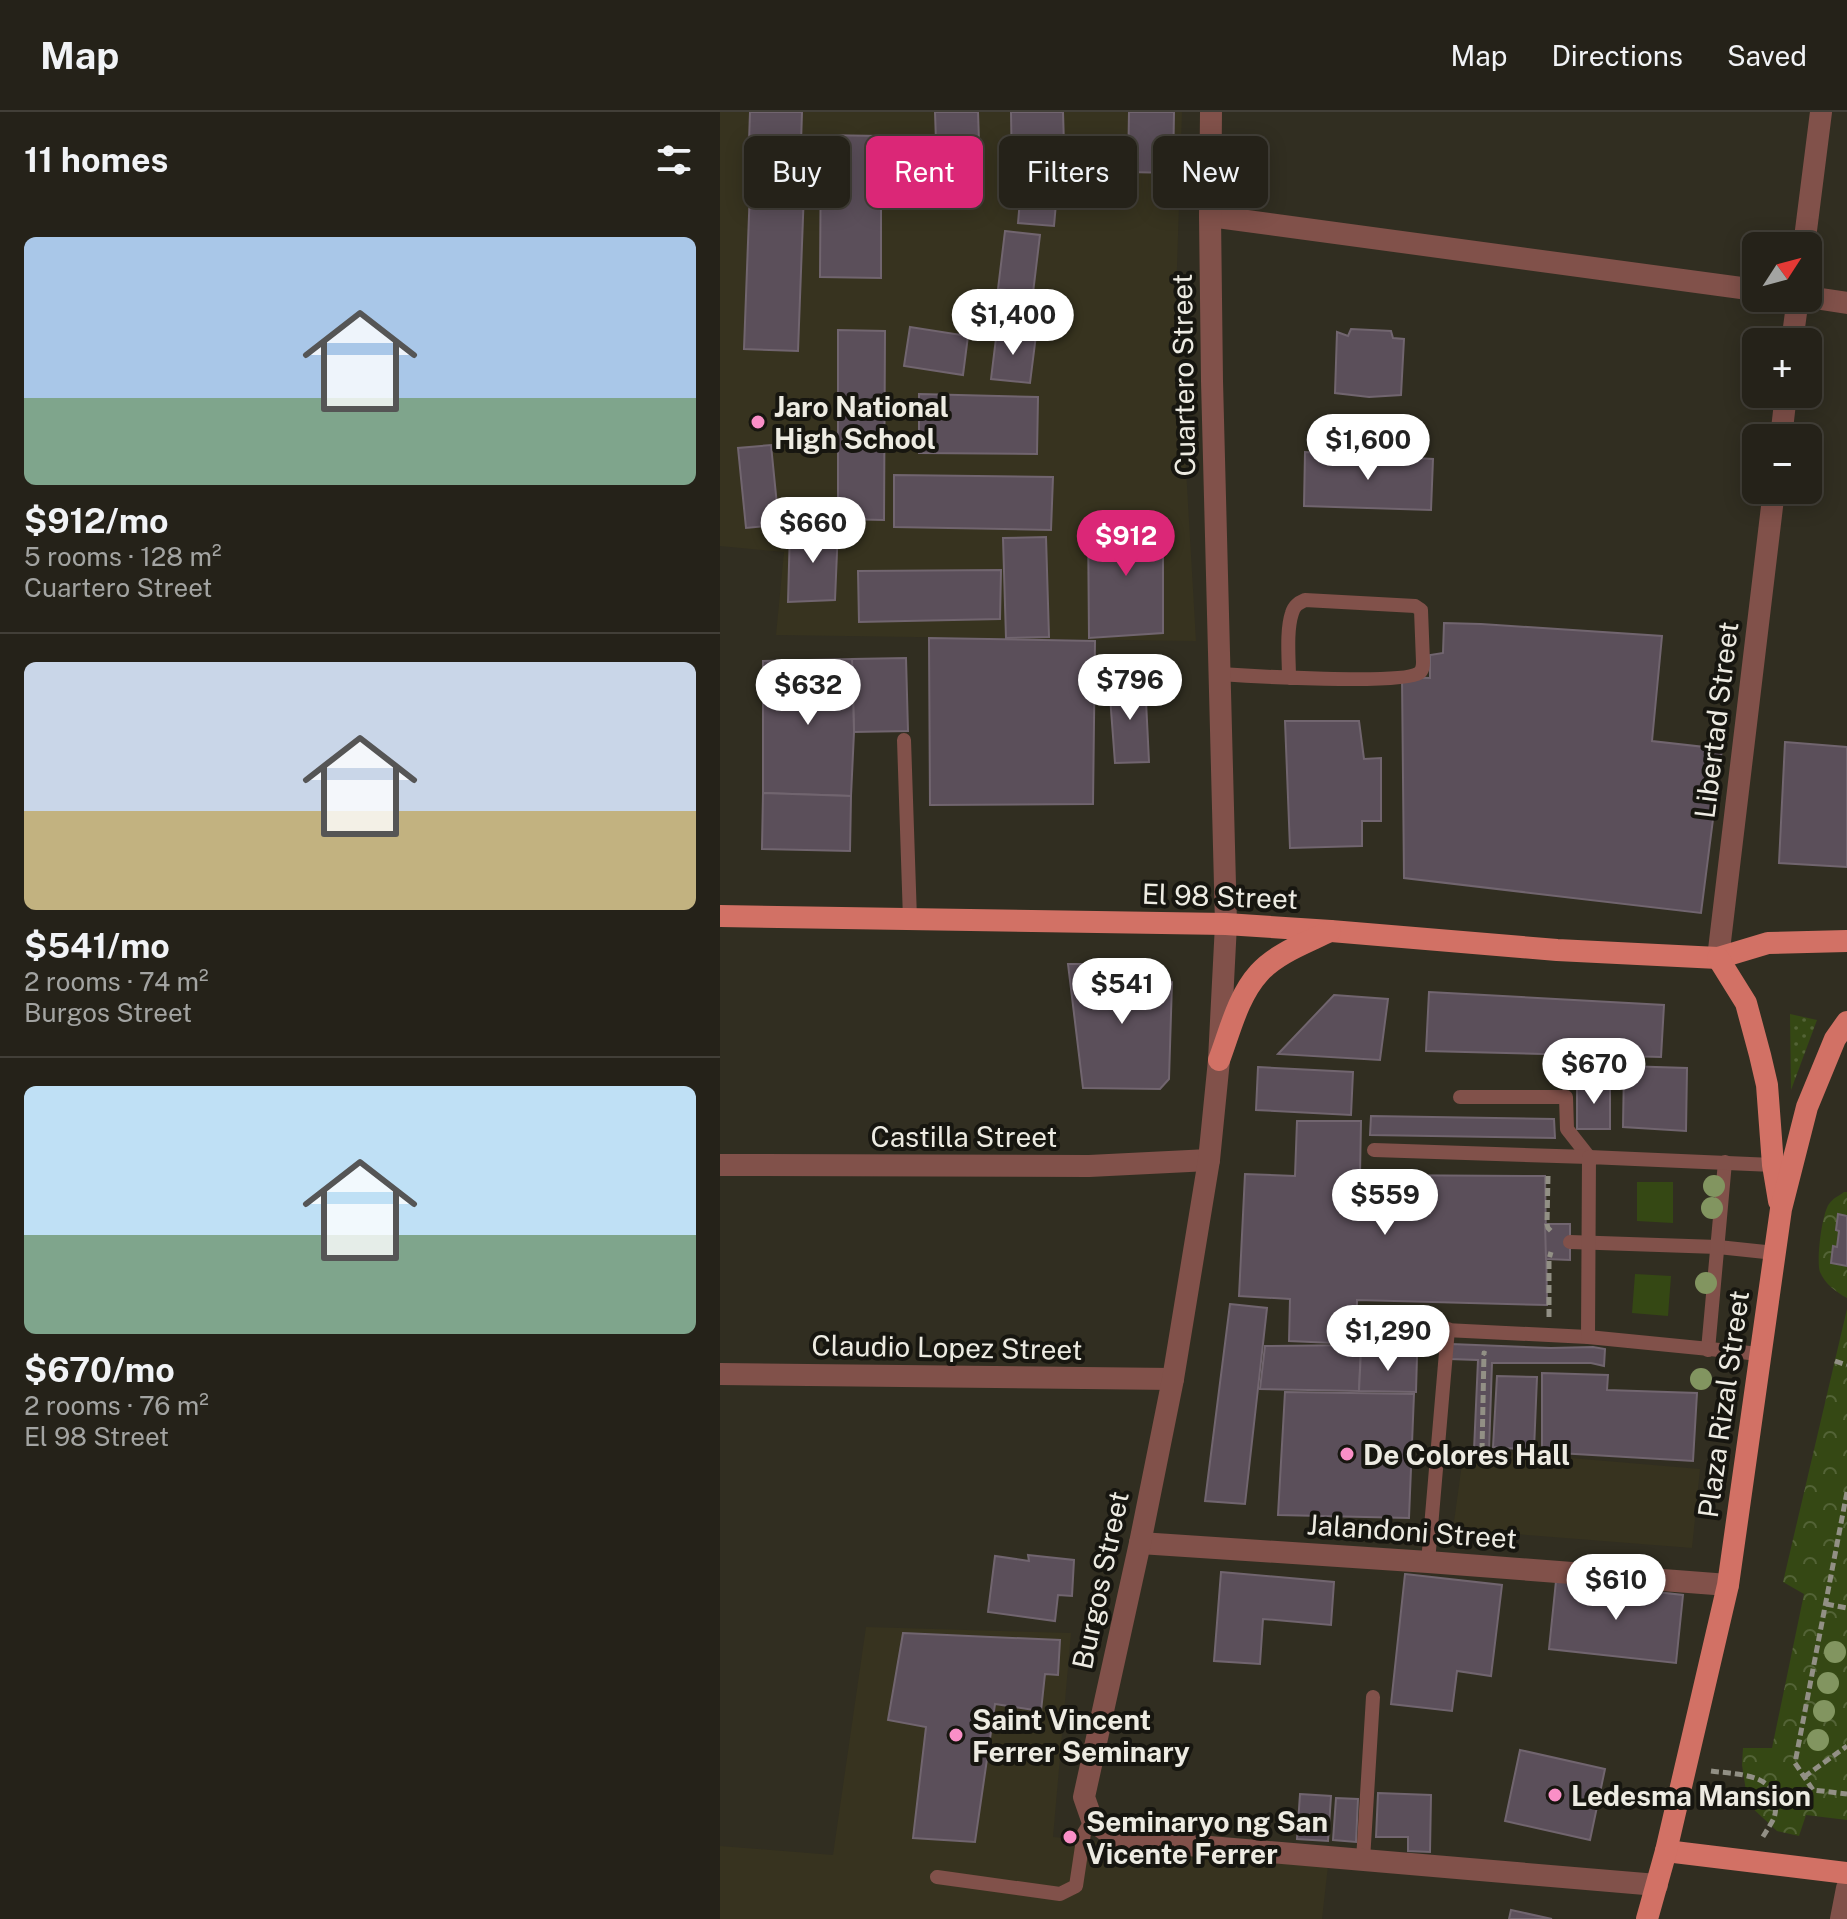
<!DOCTYPE html>
<html lang="en">
<head>
<meta charset="utf-8">
<style>
	:root { --surface:#252219; --page:#312f26; --text:#f1f3f6; --muted:#a3a4a2; --line:#423f38; --accent:#db2777 }
	body { margin:0; font-family:"Public Sans",sans-serif; background:var(--page); color:var(--text); height:100vh; display:flex; flex-direction:column; font-size:30px; white-space:nowrap }
	* { box-sizing:border-box; margin:0 }
	p { font-size:26px; color:var(--muted) }
	.icon { flex:none; width:44px; height:44px; fill:none; stroke:currentColor; stroke-width:2; stroke-linecap:round; stroke-linejoin:round }
	.map { position:relative; flex:1; overflow:hidden }
	.drawer { display:flex; flex-direction:column; background:var(--surface); width:720px }
	.drawer>* { flex:none }
	.banner { position:absolute; left:24px; top:24px; width:760px; height:72px; display:flex; gap:16px }
	.needle { width:52px; rotate:54deg }
	.tools { position:absolute; left:1022px; top:120px; display:grid; gap:16px }
	.tools a { display:grid; place-items:center; width:80px; height:80px; border-radius:12px; background:var(--surface); box-shadow:0 4px 20px #0003,0 0 0 2px var(--line); font-size:40px }
	.price { position:absolute; translate:-50% -68px; padding:0 18px; border-radius:28px; background:#fff; color:#222; font-size:26px; line-height:52px; filter:drop-shadow(0 2px 4px #0008) }
	.price::after { content:''; position:absolute; left:50%; top:48px; width:24px; height:18px; margin-left:-12px; background:inherit; clip-path:polygon(0 0,100% 0,50% 100%) }
	.price.on { background:var(--accent); color:#fff }
	ul { padding:0; list-style:none }
	li { display:grid; align-content:center; gap:16px; height:424px; padding:0 24px }
	li+li { border-top:2px solid var(--line) }
	li span { display:grid; place-items:center; height:248px; border-radius:12px; color:#555 }
	li>.icon { margin-inline-start:auto }
	span .icon { width:144px; height:144px; fill:#fffc; stroke-width:1 }
	li b { font-size:34px }
	h2 { display:flex; justify-content:space-between; align-items:center; height:96px; padding:0 24px; font-size:34px }
	.chip { padding:0 28px; border-radius:12px; background:var(--surface); box-shadow:0 4px 20px #0003,0 0 0 2px var(--line); font-size:28px; line-height:72px }
	.chip.on { background:var(--accent); color:#fff }
	header { display:flex; align-items:center; gap:48px; box-sizing:border-box; height:112px; padding:0 40px; background:var(--surface); border-bottom:2px solid var(--line) }
	header strong { font-size:38px }
	nav { display:flex; gap:44px; margin-inline-start:auto; font-size:28px }
	main { display:flex; flex:1; min-height:0 }
	.map>svg:first-child { display:block }
	.built { fill:#37331f }
	.grass { fill:url(#grass-dots) }
	.park { fill:url(#park-crowns) }
	.garden { fill:#354814 }
	.building { fill:#5b4f5a; stroke:#71656f; stroke-width:2 }
	.lines { fill:none; stroke-linecap:round; stroke-linejoin:round }
	.path { stroke:#929085; stroke-width:5; stroke-dasharray:8 4; stroke-linecap:butt }
	.service { stroke:#81514a; stroke-width:14 }
	.minor { stroke:#81514a; stroke-width:22 }
	.tertiary { stroke:#81514a; stroke-width:22 }
	.primary { stroke:#d27165; stroke-width:22 }
	.tree { fill:#829560 }
	.poi-dot { fill:#fa8fc7; stroke:#171610; stroke-width:3 }
	.labels { text-anchor:middle; dominant-baseline:central; stroke-width:8; stroke-linejoin:round; paint-order:stroke }
	.street-label { font-size:28px; fill:#edebe2; stroke:#171610 }
	.poi-label { font-size:28px; font-weight:bold; fill:#edebe2; stroke:#171610; text-anchor:start }
</style>
</head>
<body>
<header>
<strong>Map</strong>
<nav><a>Map</a><a>Directions</a><a>Saved</a></nav>
</header>
<main>
<section class="drawer">
<h2>11 homes<svg class="icon" aria-label="filters" viewBox="0 0 24 24"><path d="M4 7h16M4 17h16"/><circle cx="9" cy="7" r="2"/><circle cx="15" cy="17" r="2"/></svg></h2>
<ul>
<li><span style="background:linear-gradient(#a9c7e8 65%,#7fa58c 0)"><svg class="icon" aria-label="home" viewBox="0 0 24 24"><path d="M3 11l9-7 9 7M6 9v11h12V9"/></svg></span><div><b>$912/mo</b><p>5 rooms · 128 m²</p><p>Cuartero Street</p></div></li>
<li><span style="background:linear-gradient(#c9d6e8 60%,#c2b280 0)"><svg class="icon" aria-label="home" viewBox="0 0 24 24"><path d="M3 11l9-7 9 7M6 9v11h12V9"/></svg></span><div><b>$541/mo</b><p>2 rooms · 74 m²</p><p>Burgos Street</p></div></li>
<li><span style="background:linear-gradient(#bfe0f5 60%,#7fa58c 0)"><svg class="icon" aria-label="home" viewBox="0 0 24 24"><path d="M3 11l9-7 9 7M6 9v11h12V9"/></svg></span><div><b>$670/mo</b><p>2 rooms · 76 m²</p><p>El 98 Street</p></div></li>
</ul>
</section>
<div class="map">
<svg width="1127" height="1807" viewBox="0 0 1127 1807">
	<defs>
		<pattern id="grass-dots" width="8" height="8" patternUnits="userSpaceOnUse" patternTransform="scale(2)"><rect width="8" height="8" fill="#354814"/><path d="M2 2h.1M6 6h.1" fill="none" stroke="#536336" stroke-width="1.8" stroke-linecap="round"/></pattern>
		<pattern id="park-crowns" width="20" height="18" patternUnits="userSpaceOnUse" patternTransform="scale(2)"><rect width="20" height="18" fill="#354814"/><path d="M2 6a3 3 0 1 1 6 0M12 15a3 3 0 1 1 6 0" fill="none" stroke="#536336"/></pattern>
	</defs>
	<rect width="100%" height="100%" fill="#312e21"/>
	<g class="built">
		<path d="M 0,0 L 462,0 L 456,185 L 476,529 L 56,523 L 64,440 L 0,434 Z"/>
		<path d="M 744,1337 L 980,1357 L 972,1436 L 733,1417 Z"/>
		<path d="M 146,1515 L 351,1521 L 333,1725 L 608,1754 L 602,1807 L 0,1807 L 0,1734 L 113,1743 Z"/>
	</g>
	<path class="grass" d="M 1070,902 L 1097,908 L 1071,978 Z"/>
	<g class="park">
		<path d="M 1124,1080 L 1127,1080 L 1127,1186 C 1116,1180 1105,1172 1100,1160 C 1096,1149 1102,1101 1109,1092 C 1113,1086 1119,1084 1124,1080 Z"/>
		<path d="M 1127,1197 L 1127,1708 L 1086,1703 L 1079,1724 L 1057,1719 L 1028,1692 L 1022,1653 L 1023,1636 L 1052,1636 L 1084,1482 L 1063,1470 Z"/>
	</g>
	<g class="garden">
		<path d="M 917,1070 L 953,1070 L 953,1111 L 917,1109 Z"/>
		<path d="M 915,1162 L 951,1164 L 948,1204 L 912,1201 Z"/>
	</g>
	<g class="building">
		<path d="M 30,0 L 82,0 L 80,62 L 28,60 Z"/>
		<path d="M 215,0 L 258,0 L 260,59 L 217,60 Z"/>
		<path d="M 291,0 L 343,0 L 345,66 L 292,66 Z"/>
		<path d="M 409,0 L 454,0 L 453,61 L 408,60 Z"/>
		<path d="M 101,23 L 161,24 L 161,166 L 100,165 Z"/>
		<path d="M 301,76 L 337,80 L 334,114 L 298,111 Z"/>
		<path d="M 30,77 L 84,79 L 78,239 L 24,237 Z"/>
		<path d="M 285,119 L 320,123 L 313,181 L 278,177 Z"/>
		<path d="M 190,215 L 248,224 L 243,263 L 184,254 Z"/>
		<path d="M 631,217 L 671,219 L 673,226 L 684,227 L 681,283 L 649,285 L 615,281 L 617,220 L 628,224 Z"/>
		<path d="M 118,218 L 165,219 L 164,408 L 118,407 Z"/>
		<path d="M 277,218 L 316,223 L 310,271 L 271,267 Z"/>
		<path d="M 199,282 L 318,285 L 317,342 L 199,341 Z"/>
		<path d="M 51,333 L 59,413 L 26,416 L 18,336 Z"/>
		<path d="M 585,340 L 713,347 L 711,398 L 584,394 Z"/>
		<path d="M 174,363 L 333,365 L 331,418 L 174,415 Z"/>
		<path d="M 443,408 L 443,521 L 369,526 L 368,409 Z"/>
		<path d="M 118,416 L 115,488 L 68,490 L 70,417 Z"/>
		<path d="M 326,425 L 329,525 L 286,526 L 283,426 Z"/>
		<path d="M 281,458 L 280,507 L 139,510 L 138,459 Z"/>
		<path d="M 724,511 L 761,512 L 942,524 L 932,629 L 1002,637 L 981,801 L 684,766 L 682,565 L 710,566 L 710,543 L 723,541 Z"/>
		<path d="M 209,526 L 375,529 L 373,692 L 210,693 Z"/>
		<path d="M 186,546 L 188,619 L 134,620 L 132,547 Z"/>
		<path d="M 132,547 L 134,620 L 131,684 L 43,681 L 43,549 Z"/>
		<path d="M 425,568 L 429,650 L 395,651 L 389,571 Z"/>
		<path d="M 565,609 L 639,609 L 644,647 L 661,646 L 661,709 L 642,709 L 642,734 L 570,736 Z"/>
		<path d="M 1065,630 L 1127,635 L 1127,755 L 1059,751 Z"/>
		<path d="M 43,681 L 131,684 L 130,739 L 42,737 Z"/>
		<path d="M 348,852 L 418,852 L 419,861 L 437,862 L 452,870 L 449,967 L 440,977 L 363,976 Z"/>
		<path d="M 709,880 L 944,893 L 941,945 L 706,939 Z"/>
		<path d="M 614,883 L 668,887 L 660,948 L 558,942 Z"/>
		<path d="M 904,954 L 967,956 L 966,1019 L 903,1015 Z"/>
		<path d="M 538,955 L 633,960 L 631,1003 L 536,998 Z"/>
		<rect x="857" y="972" width="33" height="45"/>
		<path d="M 651,1004 L 834,1007 L 835,1026 L 650,1023 Z"/>
		<path d="M 577,1009 L 641,1009 L 640,1063 L 825,1064 L 827,1193 L 637,1188 L 636,1232 L 569,1229 L 570,1187 L 519,1184 L 525,1062 L 575,1064 Z"/>
		<path d="M 1118,1102 L 1127,1104 L 1127,1154 L 1111,1151 L 1113,1134 L 1117,1135 L 1119,1119 L 1116,1118 Z"/>
		<path d="M 825,1112 L 850,1112 L 850,1148 L 826,1147 Z"/>
		<path d="M 510,1192 L 547,1196 L 525,1392 L 485,1389 Z"/>
		<path d="M 731,1232 L 831,1236 L 873,1235 L 885,1237 L 884,1254 L 871,1251 L 772,1251 L 769,1339 L 754,1338 L 758,1248 L 730,1247 Z"/>
		<path d="M 641,1233 L 639,1279 L 540,1277 L 545,1234 Z"/>
		<path d="M 641,1239 L 697,1244 L 696,1280 L 639,1279 Z"/>
		<path d="M 822,1261 L 888,1263 L 887,1278 L 977,1281 L 973,1349 L 822,1340 Z"/>
		<path d="M 777,1264 L 817,1265 L 814,1338 L 773,1335 Z"/>
		<path d="M 565,1280 L 694,1282 L 689,1406 L 558,1403 Z"/>
		<path d="M 308,1443 L 354,1448 L 352,1484 L 338,1483 L 335,1509 L 268,1500 L 275,1444 L 309,1449 Z"/>
		<path d="M 501,1460 L 614,1470 L 611,1513 L 543,1507 L 540,1552 L 494,1549 Z"/>
		<path d="M 685,1462 L 782,1473 L 771,1564 L 737,1559 L 732,1599 L 671,1592 Z"/>
		<path d="M 836,1469 L 963,1483 L 956,1551 L 829,1537 Z"/>
		<path d="M 183,1521 L 340,1528 L 338,1563 L 325,1562 L 321,1599 L 275,1592 L 255,1730 L 193,1726 L 206,1615 L 168,1608 Z"/>
		<path d="M 800,1638 L 885,1657 L 870,1728 L 785,1709 Z"/>
		<path d="M 658,1681 L 711,1683 L 710,1740 L 688,1739 L 688,1725 L 656,1725 Z"/>
		<path d="M 580,1682 L 611,1684 L 608,1729 L 577,1727 Z"/>
		<path d="M 616,1686 L 638,1687 L 636,1730 L 613,1728 Z"/>
		<path d="M 791,1798 L 832,1807 L 789,1807 Z"/>
	</g>
	<g class="lines">
		<g class="path">
			<path d="M 828,1064 L 827,1112 L 828,1116 L 832,1120"/>
			<path d="M 829,1205 L 829,1147 L 831,1140"/>
			<path d="M 1115,1249 L 1127,1253"/>
			<path d="M 762,1339 L 764,1241 L 766,1242"/>
			<path d="M 1127,1380 L 1075,1651 L 1093,1678 L 1127,1682"/>
			<path d="M 1106,1492 L 1127,1496"/>
			<path d="M 991,1659 C 1012,1662 1051,1661 1055,1687 C 1056,1694 1056,1700 1054,1706 C 1050,1714 1045,1721 1041,1728"/>
			<path d="M 1084,1665 L 1127,1634"/>
		</g>
		<g class="service">
			<path d="M 500,562 C 529,564 683,573 699,561 C 703,558 703,554 703,550 L 701,498 L 695,494 L 585,488 C 578,491 574,494 572,501 C 566,519 569,547 569,566"/>
			<path d="M 184,628 L 190,807"/>
			<path d="M 740,985 L 846,985 L 847,1017 L 869,1045"/>
			<path d="M 654,1038 L 869,1045"/>
			<path d="M 850,1130 L 998,1135 L 1055,1141"/>
			<path d="M 665,1215 L 868,1225"/>
			<path d="M 988,1238 L 1005,1050"/>
			<path d="M 1040,1242 L 868,1225 L 869,1045 L 1053,1053"/>
			<path d="M 708,1450 L 728,1217"/>
			<path d="M 643,1748 L 653,1585"/>
			<path d="M 217,1765 L 340,1782 L 356,1774 L 364,1721 L 372,1708"/>
		</g>
		<g class="minor">
			<path d="M 490,104 L 1036,178"/>
			<path d="M 1084,134 L 1101,0"/>
			<path d="M 1088,185 L 1127,191"/>
			<path d="M 1072,230 L 1078,186"/>
			<path d="M 1061,326 L 1066,282"/>
			<path d="M 998,846 L 1054,378"/>
			<path d="M 0,1053 L 369,1054 L 489,1048"/>
			<path d="M 0,1262 L 453,1267"/>
			<path d="M 420,1431 L 708,1450 L 1008,1473"/>
			<path d="M 1121,1807 L 1127,1776"/>
		</g>
		<path class="tertiary" d="M 491,0 L 490,104 L 492,269 L 506,812 L 499,948 L 489,1048 L 453,1267 L 420,1431 L 364,1685 L 372,1708 L 397,1727 L 937,1773"/>
		<g class="primary">
			<path d="M 0,804 L 506,812 L 611,819 L 837,838 L 998,846 L 1048,831 L 1127,829"/>
			<path d="M 998,846 L 1026,891 L 1040,943 L 1047,973 L 1053,1053 L 1059,1089"/>
			<path d="M 499,948 C 510,919 518,884 539,861 C 557,841 586,831 610,819"/>
			<path d="M 946,1739 L 1127,1761"/>
			<path d="M 927,1807 L 946,1739 L 1008,1473 L 1061,1097 L 1087,995 L 1115,927 L 1127,910"/>
		</g>
	</g>
	<g class="tree">
		<circle cx="994" cy="1074" r="11"/>
		<circle cx="992" cy="1096" r="11"/>
		<circle cx="986" cy="1171" r="11"/>
		<circle cx="981" cy="1267" r="11"/>
		<circle cx="1115" cy="1540" r="11"/>
		<circle cx="1108" cy="1571" r="11"/>
		<circle cx="1104" cy="1599" r="11"/>
		<circle cx="1098" cy="1628" r="11"/>
	</g>
	<g class="poi-dot">
		<circle cx="38" cy="310" r="8"/>
		<circle cx="627" cy="1342" r="8"/>
		<circle cx="236" cy="1623" r="8"/>
		<circle cx="835" cy="1683" r="8"/>
		<circle cx="350" cy="1725" r="8"/>
	</g>
	<g class="labels">
		<g class="street-label">
			<text transform="translate(463 263) rotate(-91)">Cuartero Street</text>
			<text transform="translate(996 608) rotate(-83)">Libertad Street</text>
			<text transform="translate(500 784) rotate(2)">El 98 Street</text>
			<text x="244" y="1024">Castilla Street</text>
			<text transform="translate(227 1235) rotate(1)">Claudio Lopez Street</text>
			<text transform="translate(1003 1292) rotate(-82)">Plaza Rizal Street</text>
			<text transform="translate(692 1419) rotate(4)">Jalandoni Street</text>
			<text transform="translate(380 1468) rotate(-78)">Burgos Street</text>
		</g>
		<g class="poi-label">
			<text x="54" y="294">Jaro National<tspan x="54" dy="32">High School</tspan></text>
			<text x="643" y="1342">De Colores Hall</text>
			<text x="252" y="1607">Saint Vincent<tspan x="252" dy="32">Ferrer Seminary</tspan></text>
			<text x="851" y="1683">Ledesma Mansion</text>
			<text x="366" y="1709">Seminaryo ng San<tspan x="366" dy="32">Vicente Ferrer</tspan></text>
		</g>
	</g>
</svg>
<div class="tools">
<a><svg class="needle" viewBox="-14 -14 28 28"><path d="M0-13l5 13h-10z" fill="#e53935"/><path d="M0 13l5-13h-10z" fill="#a3a4a2"/></svg></a>
<a>+</a>
<a>−</a>
</div>
<b class="price" style="left:293px;top:245px">$1,400</b>
<b class="price" style="left:648px;top:370px">$1,600</b>
<b class="price" style="left:93px;top:453px">$660</b>
<b class="price on" style="left:406px;top:466px">$912</b>
<b class="price" style="left:410px;top:610px">$796</b>
<b class="price" style="left:88px;top:615px">$632</b>
<b class="price" style="left:402px;top:914px">$541</b>
<b class="price" style="left:874px;top:994px">$670</b>
<b class="price" style="left:665px;top:1125px">$559</b>
<b class="price" style="left:668px;top:1261px">$1,290</b>
<b class="price" style="left:896px;top:1510px">$610</b>
<div class="banner">
<a class="chip">Buy</a>
<a class="chip on">Rent</a>
<a class="chip">Filters</a>
<a class="chip">New</a>
</div>
</div>
</main>
</body>
</html>
